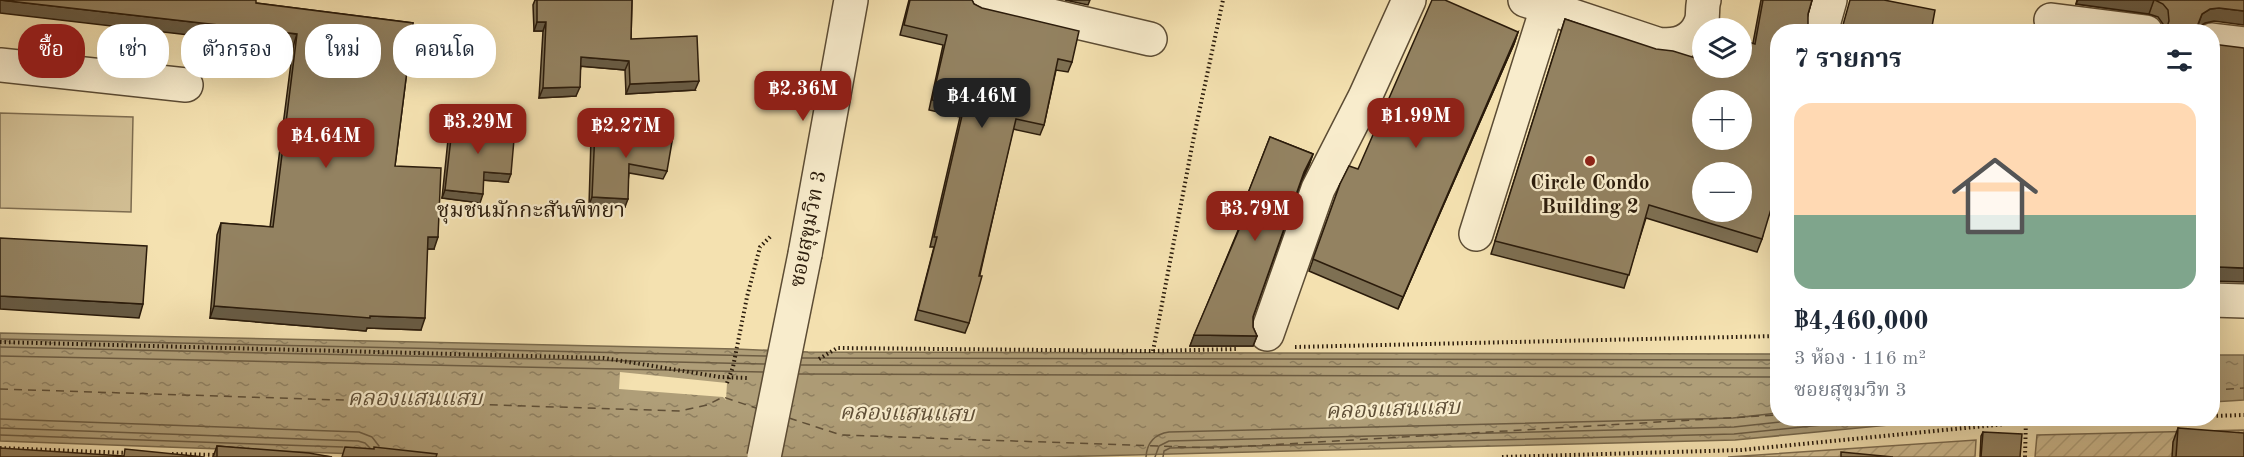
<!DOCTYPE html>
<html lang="th">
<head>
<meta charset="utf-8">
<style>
	:root { --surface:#fff; --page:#f6f6f7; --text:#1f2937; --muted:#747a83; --line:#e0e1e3; --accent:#8f2418 }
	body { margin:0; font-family:"Old Standard TT","Noto Serif Thai",serif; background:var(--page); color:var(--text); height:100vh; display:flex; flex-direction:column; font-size:22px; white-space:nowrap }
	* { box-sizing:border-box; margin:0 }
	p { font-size:20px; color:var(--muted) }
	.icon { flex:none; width:33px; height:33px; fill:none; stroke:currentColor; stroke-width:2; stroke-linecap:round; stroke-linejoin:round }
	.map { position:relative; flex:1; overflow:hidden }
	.side { position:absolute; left:1770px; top:24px; width:450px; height:402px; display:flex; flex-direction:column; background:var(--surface); border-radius:24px; box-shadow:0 6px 24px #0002 }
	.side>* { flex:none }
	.hud { position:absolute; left:18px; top:24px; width:570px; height:54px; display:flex; gap:12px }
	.tools { position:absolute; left:1692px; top:18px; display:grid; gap:12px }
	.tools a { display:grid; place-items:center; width:60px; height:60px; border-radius:50%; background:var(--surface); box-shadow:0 6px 24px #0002; font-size:30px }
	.price { position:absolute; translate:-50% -51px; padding:0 14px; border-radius:12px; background:var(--accent); color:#fff; font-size:20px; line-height:39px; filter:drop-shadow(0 2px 3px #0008) }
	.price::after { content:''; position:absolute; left:50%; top:36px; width:18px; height:14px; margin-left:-9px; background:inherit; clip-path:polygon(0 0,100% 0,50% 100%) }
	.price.on { background:#222; color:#fff }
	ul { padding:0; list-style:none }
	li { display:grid; align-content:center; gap:12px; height:318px; padding:0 24px }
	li+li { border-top:2px solid var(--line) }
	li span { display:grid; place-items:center; height:186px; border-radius:18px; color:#555 }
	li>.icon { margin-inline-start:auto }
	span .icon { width:108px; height:108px; fill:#fffc; stroke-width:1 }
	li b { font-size:26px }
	h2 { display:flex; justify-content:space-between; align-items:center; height:72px; padding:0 24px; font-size:26px }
	.chip { padding:0 21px; border-radius:24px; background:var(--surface); box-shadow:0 6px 24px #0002; font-size:21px; line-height:54px }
	.chip.on { background:var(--accent); color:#fff }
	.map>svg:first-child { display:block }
	.park { fill:#d2bf94; stroke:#7e6d50; stroke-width:1.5 }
	.garden { fill:url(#garden-furrows); stroke:#7e6d50; stroke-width:1.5 }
	.water { fill:url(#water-ripples); stroke:#7a6a4c; stroke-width:1.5 }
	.pier { fill:#f4e1b0 }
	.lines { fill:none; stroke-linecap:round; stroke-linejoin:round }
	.shore { stroke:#6c5c42; stroke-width:1.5 }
	.ferry { stroke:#5f4f37; stroke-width:1.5; stroke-dasharray:8 6; stroke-linecap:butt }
	.minor-casing { stroke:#5c4c34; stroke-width:36 }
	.path { stroke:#2a1b0b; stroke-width:4; stroke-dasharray:1.5 3; stroke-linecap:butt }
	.minor { stroke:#f8eccc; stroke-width:33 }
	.minor-bridge-casing { stroke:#5c4c34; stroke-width:36; stroke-linecap:butt }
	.minor-bridge { stroke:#f8eccc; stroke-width:33 }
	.wall { fill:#7e7053; stroke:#2a1b0b; stroke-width:1.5 }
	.shaded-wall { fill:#675b44; stroke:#2a1b0b; stroke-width:1.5 }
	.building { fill:#938261; stroke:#2a1b0b; stroke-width:1.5; fill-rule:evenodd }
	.poi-dot { fill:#8f2418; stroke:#f8eccc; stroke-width:2 }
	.labels { text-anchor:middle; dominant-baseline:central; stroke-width:4.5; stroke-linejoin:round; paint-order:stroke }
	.poi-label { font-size:21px; font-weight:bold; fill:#2a1b0b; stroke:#f8eccc }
	.street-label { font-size:21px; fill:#2a1b0b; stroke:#f8eccc }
	.neighbourhood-label { font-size:22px; fill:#2a1b0b; stroke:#f8eccc }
	.water-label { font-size:22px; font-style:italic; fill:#5f4f37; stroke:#f8eccc }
</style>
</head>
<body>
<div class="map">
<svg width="2244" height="457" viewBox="0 0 2244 457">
	<defs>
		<pattern id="garden-furrows" width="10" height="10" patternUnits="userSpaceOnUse" patternTransform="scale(1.5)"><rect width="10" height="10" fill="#d2bf94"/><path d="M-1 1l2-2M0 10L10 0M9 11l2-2" fill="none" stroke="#b4a47e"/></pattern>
		<pattern id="water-ripples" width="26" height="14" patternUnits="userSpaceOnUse" patternTransform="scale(1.5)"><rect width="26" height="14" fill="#af9e78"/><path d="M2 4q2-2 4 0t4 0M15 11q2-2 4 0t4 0" fill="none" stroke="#8f8061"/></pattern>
	</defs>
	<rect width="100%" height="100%" fill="#f4e1b0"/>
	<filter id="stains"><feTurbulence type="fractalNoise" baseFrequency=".00333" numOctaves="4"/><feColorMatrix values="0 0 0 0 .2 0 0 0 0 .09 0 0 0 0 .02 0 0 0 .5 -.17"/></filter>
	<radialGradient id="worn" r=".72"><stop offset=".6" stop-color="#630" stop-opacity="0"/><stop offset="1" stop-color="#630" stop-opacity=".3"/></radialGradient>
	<path class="park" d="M 0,113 L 133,117 L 131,212 L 0,208 Z"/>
	<g class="garden">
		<path d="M 2244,430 L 2244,457 L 2035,457 L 2037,435 Z"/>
		<path d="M 1976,440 L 1975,457 L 1728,457 Z"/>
	</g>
	<g class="water">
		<path d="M 0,333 L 736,349 L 808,352 L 1777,354 L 1778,418 L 1951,419 L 1735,440 L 1050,457 L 441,457 L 0,441 Z"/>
		<path d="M 2213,355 L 2244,355 L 2244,400 L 2213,402 Z"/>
	</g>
	<path class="pier" d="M 620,372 L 727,383 L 726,400 L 723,397 L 619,389 Z"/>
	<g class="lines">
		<g class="shore">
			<path d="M 0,339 L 766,356"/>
			<path d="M 0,347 L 765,364"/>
			<path d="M 0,356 L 763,372"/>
			<path d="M 802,358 L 1778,360"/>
			<path d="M 801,365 L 1778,368"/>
			<path d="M 799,374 L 1778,377"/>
			<path d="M 0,419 L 359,432 L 372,437 L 379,446"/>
			<path d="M 0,428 L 358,441 L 365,443 L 370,448"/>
			<path d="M 0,435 L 343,447"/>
			<path d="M 1146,457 C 1147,443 1155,434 1169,432 L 1733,418 L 1778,413"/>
			<path d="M 1155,457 L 1159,446 L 1169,441 L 1734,427 L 1815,418"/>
			<path d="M 1163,457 L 1164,451 L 1170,448 L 1734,434 L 1891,418"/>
		</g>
		<g class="ferry">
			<path d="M 0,389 L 680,411 L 707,405 L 723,397 L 759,409"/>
			<path d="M 2212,390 L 2244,388"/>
			<path d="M 789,418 L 841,435 L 1216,448 L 1778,415"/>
		</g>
		<g class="minor-casing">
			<g id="minor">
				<path d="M 983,0 L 1150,39"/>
				<path d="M 1525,0 L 1657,44 C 1677,47 1696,41 1702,19 C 1703,13 1702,6 1704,0"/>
				<path d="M 2051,20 L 2146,32"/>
				<path d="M 1821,32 L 1830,0"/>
				<path d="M 2212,40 L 2244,44"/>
				<path d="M 0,65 L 186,85"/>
				<path d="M 1476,234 L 1547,8"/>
				<path d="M 805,254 L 851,0"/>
				<path d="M 2212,300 L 2244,301"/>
				<path d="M 1267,334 L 1318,189 L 1365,97 L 1409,0"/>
			</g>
		</g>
		<g class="path">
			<path d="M 0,342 L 604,358 L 720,377 L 748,378"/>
			<path d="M 1295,347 L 1778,336"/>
			<path d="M 1153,351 L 1194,136 L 1223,0"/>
			<path d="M 819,359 L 837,348 L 1153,351 L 1237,349"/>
			<path d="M 727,383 L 733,367 L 747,297 L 760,247 L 772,235"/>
			<path d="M 2212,416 L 2244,415"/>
			<path d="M 0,448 L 128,453"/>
			<path d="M 172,454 L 218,455"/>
			<path d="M 1502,457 L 1741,450 L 2026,422 L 2130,418"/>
			<path d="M 2025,457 L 2026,418"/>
		</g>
		<use href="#minor" class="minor"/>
		<g class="minor-bridge-casing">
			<path id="minor-bridge" d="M 764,457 L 805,254"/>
		</g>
		<use href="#minor-bridge" class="minor-bridge"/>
	</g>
	<g class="wall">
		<path d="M 535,0 L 632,0 L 631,39 L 695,90 L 626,94 L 625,70 L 581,66 L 576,96 L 539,98 L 543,31 L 534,31 L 533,5 Z"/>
		<path d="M 909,0 L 972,0 L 974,4 L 1072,62 L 1068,72 L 1056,70 L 1044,125 L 1040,135 L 1013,129 L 969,323 L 965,333 L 915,320 L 934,247 L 930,247 L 960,117 L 929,110 L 943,45 L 900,35 Z"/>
		<path d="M 1065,0 L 1090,0 L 1088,5 Z"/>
		<path d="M 1761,0 L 1812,0 L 1808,14 L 1762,239 L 1757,252 L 1646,218 L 1624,288 L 1491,254 L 1565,19 L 1702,68 L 1742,68 L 1753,43 Z"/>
		<path d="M 2077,0 L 2244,0 L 2214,21 L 2164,31 L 2163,24 L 2158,17 L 2149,14 L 2076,4 Z"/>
		<path d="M 256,3 L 413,23 L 395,166 L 434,249 L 427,249 L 421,330 L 367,328 L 366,331 L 210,318 L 217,235 L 221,223 L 270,227 L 293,47 Z"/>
		<path d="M 1518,32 L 1514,44 L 1398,309 L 1309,271 L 1340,184 Z"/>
		<path d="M 453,121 L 508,182 L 483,180 L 480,203 L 442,198 L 449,130 Z"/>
		<path d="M 631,128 L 667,171 L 663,179 L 629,173 L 625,207 L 589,205 L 591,138 L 595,130 L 630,132 Z"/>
		<path d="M 1270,137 L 1313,154 L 1309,165 L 1301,182 L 1253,317 L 1253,327 L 1257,336 L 1253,346 L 1190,346 L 1239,228 L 1235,227 Z"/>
		<path d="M 2178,428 L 2244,457 L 2172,457 L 2173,442 Z"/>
		<path d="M 1983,432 L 2020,457 L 1980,457 L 1981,436 Z"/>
		<path d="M 217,446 L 332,457 L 213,457 Z"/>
	</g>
	<g class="shaded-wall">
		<path d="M 0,0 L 297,34 L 293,47 L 0,13 Z"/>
		<path d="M 2078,0 L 2154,0 L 2149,14 L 2076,4 Z"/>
		<path d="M 2219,8 L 2244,11 L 2244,25 L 2214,21 L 2205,23 L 2197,28 L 2202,14 L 2210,9 Z"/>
		<path d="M 537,22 L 546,22 L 543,31 L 534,31 Z"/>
		<path d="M 1518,32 L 1514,44 L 1398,309 L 1403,297 Z"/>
		<path d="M 581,57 L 629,61 L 625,70 L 578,66 Z"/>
		<path d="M 699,81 L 695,90 L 626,94 L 630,84 Z"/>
		<path d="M 580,87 L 576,96 L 539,98 L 543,88 Z"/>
		<path d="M 1313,154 L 1309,165 L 1300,183 L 1304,172 Z"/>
		<path d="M 484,172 L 511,174 L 508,182 L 481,180 Z"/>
		<path d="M 445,190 L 483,194 L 480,203 L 442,198 Z"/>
		<path d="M 592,197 L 628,199 L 625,207 L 589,205 Z"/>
		<path d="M 428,237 L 438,237 L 434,249 L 423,249 Z"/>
		<path d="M 2218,267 L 2244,268 L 2244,282 L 2212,281 L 2212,269 Z"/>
		<path d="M 0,296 L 143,304 L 139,318 L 0,309 Z"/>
		<path d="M 214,306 L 370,316 L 425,318 L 421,330 L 367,328 L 366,331 L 210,318 Z"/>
		<path d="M 1194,335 L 1257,336 L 1253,346 L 1190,346 Z"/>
	</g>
	<g class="building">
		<path d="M 0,0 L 256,0 L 256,3 L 413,23 L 395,166 L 441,168 L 438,237 L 428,237 L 425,318 L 370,316 L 370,318 L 214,306 L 221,223 L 273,227 L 297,34 Z"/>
		<path d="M 537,0 L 632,0 L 631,39 L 697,36 L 699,81 L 630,84 L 629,61 L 581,57 L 580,87 L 543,88 L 546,22 L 537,22 Z"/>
		<path d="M 910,0 L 972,0 L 974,4 L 982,8 L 1079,31 L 1072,62 L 1058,59 L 1044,125 L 1016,119 L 979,276 L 982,276 L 969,323 L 918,310 L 937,237 L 934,237 L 964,107 L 932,100 L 947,35 L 904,25 Z"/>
		<path d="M 1432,0 L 1445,0 L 1518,32 L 1403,297 L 1313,259 L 1340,184 L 1349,166 L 1358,169 Z"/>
		<path d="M 1763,0 L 1812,0 L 1808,14 L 1808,25 L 1812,32 L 1778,32 L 1778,186 L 1762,239 L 1649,205 L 1629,275 L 1495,241 L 1565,19 L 1656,49 L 1673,51 L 1702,60 L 1702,68 L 1742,68 L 1742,40 L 1755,44 ZM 1702,100 L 1742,100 L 1742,140 L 1702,140 ZM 1702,172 L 1742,172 L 1742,212 L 1702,212 Z"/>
		<path d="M 1850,0 L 1884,0 L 1935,10 L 1931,32 L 1841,32 Z"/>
		<path d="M 2155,0 L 2244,0 L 2244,11 L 2219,8 L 2210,9 L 2202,14 L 2198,24 L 2200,32 L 2164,32 L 2166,30 L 2169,21 L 2168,10 L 2163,4 Z"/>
		<path d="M 2070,27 L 2107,32 L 2069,32 Z"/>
		<path d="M 2212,44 L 2244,48 L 2244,268 L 2218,267 L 2212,269 Z"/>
		<path d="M 453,121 L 515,128 L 511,174 L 484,172 L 483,194 L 445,190 Z"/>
		<path d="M 631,128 L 673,136 L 667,171 L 629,164 L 628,199 L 592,197 L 595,130 L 631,132 Z"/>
		<path d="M 1270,137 L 1313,154 L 1304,172 L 1253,317 L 1253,327 L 1257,336 L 1194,335 L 1244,218 L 1239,216 Z"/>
		<path d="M 0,238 L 147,246 L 143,304 L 0,296 Z"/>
		<path d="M 2178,428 L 2244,433 L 2244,457 L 2176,457 Z"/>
		<path d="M 1983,432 L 2022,434 L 2020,457 L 1981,457 Z"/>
		<path d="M 217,446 L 309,453 L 332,457 L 217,457 Z"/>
		<path d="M 345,447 L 374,449 L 374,447 L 437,454 L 436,457 L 342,457 Z"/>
		<path d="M 0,448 L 124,456 L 125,449 L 204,457 L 0,457 Z"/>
		<path d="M 1841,452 L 1893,457 L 1841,457 Z"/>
	</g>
	<circle class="poi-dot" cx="1590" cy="161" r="6"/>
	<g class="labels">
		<g class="poi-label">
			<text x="1590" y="183">Circle Condo<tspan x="1590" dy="24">Building 2</tspan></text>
		</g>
		<g class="street-label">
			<text transform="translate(809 229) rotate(-79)">ซอยสุขุมวิท 3</text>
		</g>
		<g class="neighbourhood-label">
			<text x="531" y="211">ชุมชนมักกะสันพิทยา</text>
		</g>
		<g class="water-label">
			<text x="415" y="399">คลองแสนแสบ</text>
			<text transform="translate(1393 410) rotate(-2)">คลองแสนแสบ</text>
			<text transform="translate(907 414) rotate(1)">คลองแสนแสบ</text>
		</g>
	</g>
	<rect width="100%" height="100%" filter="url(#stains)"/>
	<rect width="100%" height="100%" fill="url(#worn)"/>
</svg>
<div class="tools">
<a><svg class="icon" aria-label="layers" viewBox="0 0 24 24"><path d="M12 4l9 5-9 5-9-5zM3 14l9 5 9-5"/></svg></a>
<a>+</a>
<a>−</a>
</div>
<b class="price" style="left:803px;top:122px">฿2.36M</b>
<b class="price on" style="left:982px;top:129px">฿4.46M</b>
<b class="price" style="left:1416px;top:149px">฿1.99M</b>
<b class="price" style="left:478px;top:155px">฿3.29M</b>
<b class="price" style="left:626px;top:159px">฿2.27M</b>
<b class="price" style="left:326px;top:169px">฿4.64M</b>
<b class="price" style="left:1255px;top:242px">฿3.79M</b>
<div class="hud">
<a class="chip on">ซื้อ</a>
<a class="chip">เช่า</a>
<a class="chip">ตัวกรอง</a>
<a class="chip">ใหม่</a>
<a class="chip">คอนโด</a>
</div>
<section class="side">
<h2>7 รายการ<svg class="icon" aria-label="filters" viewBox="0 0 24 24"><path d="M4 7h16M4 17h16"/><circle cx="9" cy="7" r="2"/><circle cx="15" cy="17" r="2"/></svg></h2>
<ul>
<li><span style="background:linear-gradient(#ffd9b3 60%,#7fa58c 0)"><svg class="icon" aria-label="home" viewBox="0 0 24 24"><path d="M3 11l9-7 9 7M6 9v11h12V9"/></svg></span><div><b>฿4,460,000</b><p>3 ห้อง · 116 m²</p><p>ซอยสุขุมวิท 3</p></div></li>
</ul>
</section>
</div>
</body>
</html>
